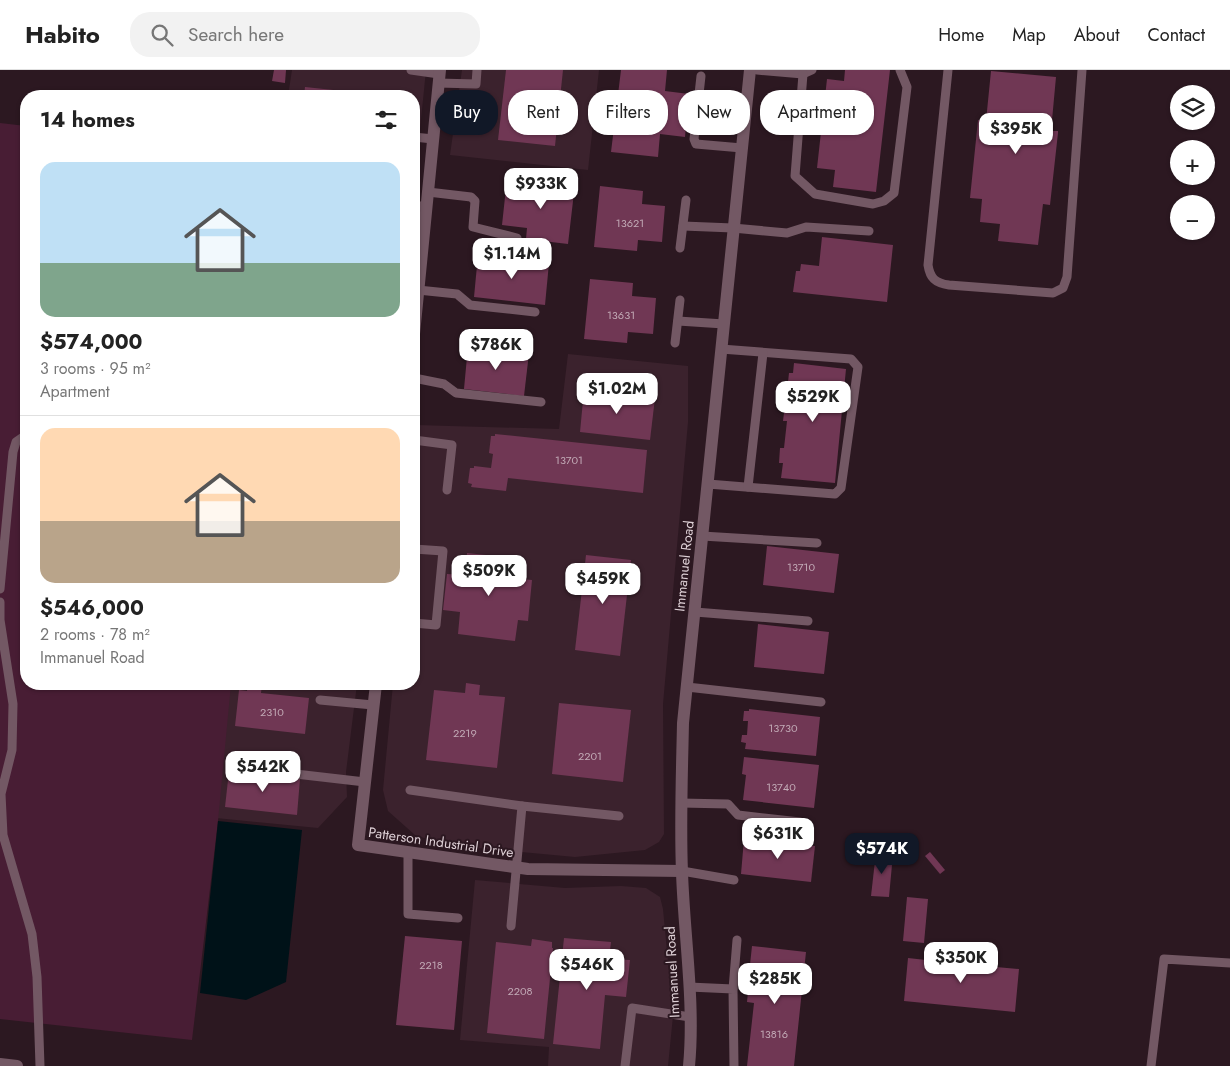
<!DOCTYPE html>
<html lang="en">
<head>
<meta charset="utf-8">
<style>
	:root { --surface:#fff; --page:#f2f2f2; --text:#222; --muted:#767676; --line:#e0e0e0; --accent:#111827 }
	body { margin:0; font-family:Jost,sans-serif; background:var(--page); color:var(--text); height:100vh; display:flex; flex-direction:column; font-size:19px; white-space:nowrap }
	* { box-sizing:border-box; margin:0 }
	p { font-size:16px; color:var(--muted) }
	.icon { flex:none; width:28px; height:28px; fill:none; stroke:currentColor; stroke-width:2; stroke-linecap:round; stroke-linejoin:round }
	.map { position:relative; flex:1; overflow:hidden }
	.drawer { position:absolute; left:20px; top:20px; width:400px; height:600px; display:flex; flex-direction:column; background:var(--surface); border-radius:20px; box-shadow:0 1px 4px #0004 }
	.drawer>* { flex:none }
	.guide { position:absolute; left:435px; top:20px; width:475px; height:45px; display:flex; gap:10px }
	.fabs { position:absolute; left:1170px; top:15px; display:grid; gap:10px }
	.fabs a { display:grid; place-items:center; width:45px; height:45px; border-radius:50%; background:var(--surface); box-shadow:0 1px 4px #0004; font-size:25px }
	.price { position:absolute; translate:-50% -42px; padding:0 11px; border-radius:10px; background:#fff; color:#222; font-size:16px; line-height:32px; filter:drop-shadow(0 1px 2px #0008) }
	.price::after { content:''; position:absolute; left:50%; top:30px; width:15px; height:11px; margin-left:-8px; background:inherit; clip-path:polygon(0 0,100% 0,50% 100%) }
	.price.selected { background:var(--accent); color:#fff }
	ul { padding:0; list-style:none }
	li { display:grid; align-content:center; gap:10px; height:265px; padding:0 20px }
	li+li { border-top:1px solid var(--line) }
	li span { display:grid; place-items:center; height:155px; border-radius:15px; color:#555 }
	li>.icon { margin-inline-start:auto }
	span .icon { width:90px; height:90px; fill:#fffc; stroke-width:1 }
	li b { font-size:21px }
	h2 { display:flex; justify-content:space-between; align-items:center; height:60px; padding:0 20px; font-size:21px }
	.chip { padding:0 18px; border-radius:20px; background:var(--surface); box-shadow:0 1px 4px #0004; font-size:18px; line-height:45px }
	.chip.selected { background:var(--accent); color:#fff }
	header { display:flex; align-items:center; gap:30px; box-sizing:border-box; height:70px; padding:0 25px; background:var(--surface); border-bottom:1px solid var(--line) }
	header strong { font-size:24px }
	nav { display:flex; gap:28px; margin-inline-start:auto; font-size:18px }
	.search { width:350px; height:45px; background:var(--page); display:flex; align-items:center; gap:12px; box-sizing:border-box; padding:0 18px; border-radius:20px; color:var(--muted); font-size:19px }
	.map>svg:first-child { display:block }
	.built { fill:#3b222d }
	.green { fill:#481d34 }
	.water { fill:#001218 }
	.building { fill:#703754 }
	.lines { fill:none; stroke-linecap:round; stroke-linejoin:round }
	.service { stroke:#735864; stroke-width:9 }
	.minor { stroke:#735864; stroke-width:12 }
	.tertiary { stroke:#735864; stroke-width:12 }
	.labels { text-anchor:middle; dominant-baseline:central; stroke-width:4; stroke-linejoin:round; paint-order:stroke }
	.number-label { font-size:11px; fill:#c2aab6 }
	.street-label { font-size:14px; fill:#ded0d6; stroke:#2c1821 }
</style>
</head>
<body>
<header>
<strong>Habito</strong>
<div class="search"><svg class="icon" aria-label="search" viewBox="0 0 24 24"><circle cx="10" cy="10" r="6"/><path d="M15 15l6 6"/></svg>Search here</div>
<nav><a>Home</a><a>Map</a><a>About</a><a>Contact</a></nav>
</header>
<div class="map">
<svg width="1230" height="996" viewBox="0 0 1230 996">
	<rect width="100%" height="100%" fill="#2c1821"/>
	<g class="built">
		<path d="M 292,0 L 426,0 L 414,119 L 414,26 L 288,26 Z"/>
		<path d="M 462,0 L 599,0 L 588,100 L 450,85 Z"/>
		<path d="M 568,284 L 688,296 L 688,352 L 663,634 L 664,764 L 659,772 L 645,780 L 575,787 L 446,775 L 415,765 L 388,741 L 383,720 L 393,614 L 414,614 L 414,378 L 416,355 L 559,359 Z"/>
		<path d="M 229,614 L 357,614 L 346,702 L 347,727 L 318,758 L 216,748 Z"/>
		<path d="M 475,810 L 565,818 L 621,816 L 646,818 L 660,827 L 663,839 L 673,946 L 668,996 L 548,996 L 549,977 L 460,970 Z"/>
	</g>
	<path class="green" d="M 0,53 L 26,56 L 26,614 L 231,614 L 218,751 L 192,970 L 0,949 Z"/>
	<path class="water" d="M 218,751 L 302,760 L 286,912 L 246,930 L 200,923 Z"/>
	<g class="building">
		<path d="M 274,0 L 286,0 L 285,13 L 272,11 Z"/>
		<path d="M 506,0 L 563,0 L 555,76 L 498,70 Z"/>
		<path d="M 621,0 L 667,0 L 665,21 L 689,24 L 685,67 L 660,64 L 658,87 L 611,82 Z"/>
		<path d="M 845,0 L 890,0 L 876,122 L 833,117 L 835,100 L 817,98 L 821,62 L 838,64 L 840,47 L 823,45 L 827,9 L 844,11 Z"/>
		<path d="M 991,1 L 1056,7 L 1051,61 L 1058,61 L 1058,63 L 1050,135 L 1043,134 L 1038,175 L 998,171 L 1000,154 L 980,152 L 982,129 L 970,128 L 978,50 L 986,51 Z"/>
		<path d="M 305,17 L 362,23 L 361,26 L 304,26 Z"/>
		<path d="M 531,109 L 575,114 L 568,174 L 526,169 L 527,158 L 502,155 L 506,118 L 530,121 Z"/>
		<path d="M 600,116 L 643,121 L 642,134 L 665,136 L 662,172 L 638,170 L 637,181 L 594,177 Z"/>
		<path d="M 822,167 L 893,175 L 887,232 L 793,222 L 796,201 L 800,201 L 801,194 L 819,196 Z"/>
		<path d="M 478,185 L 549,193 L 545,235 L 474,227 Z"/>
		<path d="M 590,209 L 633,213 L 632,226 L 656,228 L 653,264 L 628,262 L 627,273 L 584,269 Z"/>
		<path d="M 468,276 L 529,283 L 524,326 L 464,319 Z"/>
		<path d="M 794,293 L 846,299 L 835,413 L 781,408 L 783,393 L 779,393 L 780,378 L 784,378 L 787,351 L 783,351 L 785,335 L 789,336 L 791,312 L 788,312 L 789,303 L 793,303 Z"/>
		<path d="M 584,320 L 655,328 L 650,370 L 580,362 Z"/>
		<path d="M 495,364 L 647,380 L 643,423 L 508,408 L 506,421 L 471,417 L 472,414 L 468,413 L 470,398 L 474,398 L 474,396 L 491,398 L 493,384 L 489,383 L 491,366 L 495,366 Z"/>
		<path d="M 767,476 L 839,484 L 834,523 L 763,515 Z"/>
		<path d="M 467,483 L 524,489 L 522,509 L 532,510 L 528,551 L 518,550 L 515,571 L 458,564 L 460,542 L 443,540 L 447,504 L 465,505 Z"/>
		<path d="M 586,485 L 631,490 L 620,586 L 575,580 Z"/>
		<path d="M 758,554 L 829,562 L 824,604 L 754,597 Z"/>
		<path d="M 466,613 L 480,615 L 479,625 L 505,627 L 497,698 L 426,690 L 434,620 L 465,623 Z"/>
		<path d="M 248,614 L 262,614 L 261,623 L 309,628 L 305,664 L 235,656 L 239,620 L 247,621 Z"/>
		<path d="M 559,633 L 631,640 L 623,712 L 552,704 Z"/>
		<path d="M 749,639 L 820,647 L 816,686 L 745,679 L 746,673 L 741,672 L 742,665 L 747,665 L 748,651 L 743,651 L 744,641 L 749,641 Z"/>
		<path d="M 744,687 L 819,695 L 814,738 L 743,730 L 746,705 L 742,704 Z"/>
		<path d="M 229,701 L 300,709 L 297,745 L 225,737 Z"/>
		<path d="M 744,769 L 815,776 L 811,812 L 741,804 Z"/>
		<path d="M 876,782 L 893,784 L 889,827 L 871,826 Z"/>
		<path d="M 930,782 L 945,800 L 940,804 L 925,786 Z"/>
		<path d="M 907,827 L 928,829 L 924,873 L 903,871 Z"/>
		<path d="M 405,866 L 462,871 L 454,960 L 396,955 Z"/>
		<path d="M 564,868 L 611,872 L 609,889 L 630,890 L 626,927 L 605,925 L 600,979 L 553,974 Z"/>
		<path d="M 532,869 L 552,872 L 552,878 L 553,878 L 544,969 L 487,963 L 496,872 L 531,876 Z"/>
		<path d="M 752,876 L 806,882 L 794,996 L 747,996 L 754,933 L 747,932 L 749,911 L 745,911 L 745,903 L 749,904 Z"/>
		<path d="M 936,882 L 953,884 L 952,893 L 1019,899 L 1015,942 L 904,931 L 908,888 L 935,891 Z"/>
	</g>
	<g class="lines">
		<g class="service">
			<path d="M 411,0 L 439,4"/>
			<path d="M 757,0 L 803,4 L 812,0"/>
			<path d="M 948,0 L 928,195 C 930,208 935,213 949,215 L 1053,223 L 1063,218 L 1067,207 L 1082,0"/>
			<path d="M 803,4 L 795,106 L 815,124 L 873,134 L 884,131 L 894,123 L 907,17 L 900,0"/>
			<path d="M 701,6 L 694,69 L 696,74 L 742,78"/>
			<path d="M 438,13 L 476,14 L 477,0"/>
			<path d="M 414,67 L 433,69"/>
			<path d="M 428,122 L 471,127 L 475,131 L 473,157 L 517,168"/>
			<path d="M 414,135 L 426,137"/>
			<path d="M 683,156 L 733,158 L 787,163 L 806,157 L 869,161"/>
			<path d="M 680,178 L 686,130"/>
			<path d="M 415,221 L 418,220 L 457,224 L 470,235 L 535,242"/>
			<path d="M 678,251 L 724,254"/>
			<path d="M 675,273 L 680,230"/>
			<path d="M 414,308 L 444,314 L 456,323 L 541,332"/>
			<path d="M 414,370 L 452,375 L 447,420"/>
			<path d="M 708,414 L 835,424 L 841,418 L 858,297 L 851,289 L 721,279"/>
			<path d="M 748,417 L 763,283"/>
			<path d="M 702,466 L 817,473"/>
			<path d="M 414,479 L 443,481 L 436,555 L 414,553"/>
			<path d="M 0,519 L 13,382 L 16,372 L 26,365"/>
			<path d="M 0,532 L 0,550 L 13,634 L 12,680 L 1,724 L 3,765 L 32,864 L 37,907 L 40,996"/>
			<path d="M 695,542 L 808,551"/>
			<path d="M 687,617 L 821,632"/>
			<path d="M 320,630 L 373,635"/>
			<path d="M 261,700 L 365,712"/>
			<path d="M 410,720 L 522,736"/>
			<path d="M 681,733 L 728,734 L 738,745 L 800,752"/>
			<path d="M 408,782 L 408,844 L 458,848"/>
			<path d="M 682,801 L 734,810"/>
			<path d="M 511,856 L 522,736 L 619,746"/>
			<path d="M 689,917 L 733,919 L 734,996"/>
			<path d="M 733,919 L 737,870"/>
			<path d="M 625,996 L 632,938 L 690,947"/>
			<path d="M 1151,996 L 1164,889 L 1230,893"/>
		</g>
		<g class="minor">
			<path d="M 414,264 L 440,0"/>
			<path d="M 376,614 L 358,775 L 528,799 L 682,801"/>
		</g>
		<g class="tertiary">
			<path d="M 0,994 L 17,996"/>
			<path d="M 689,996 C 695,933 684,865 682,802 C 680,752 682,702 683,653 L 750,0"/>
		</g>
	</g>
	<g class="labels">
		<g class="number-label">
			<text x="630" y="153">13621</text>
			<text x="621" y="245">13631</text>
			<text x="569" y="390">13701</text>
			<text x="801" y="497">13710</text>
			<text x="272" y="642">2310</text>
			<text x="783" y="658">13730</text>
			<text x="465" y="663">2219</text>
			<text x="590" y="686">2201</text>
			<text x="781" y="717">13740</text>
			<text x="431" y="895">2218</text>
			<text x="520" y="921">2208</text>
			<text x="774" y="964">13816</text>
		</g>
		<g class="street-label">
			<text transform="translate(684 496) rotate(-84)">Immanuel Road</text>
			<text transform="translate(441 772) rotate(8)">Patterson Industrial Drive</text>
			<text transform="translate(672 902) rotate(-93)">Immanuel Road</text>
		</g>
	</g>
</svg>
<div class="fabs">
<a><svg class="icon" aria-label="layers" viewBox="0 0 24 24"><path d="M12 4l9 5-9 5-9-5zM3 14l9 5 9-5"/></svg></a>
<a>+</a>
<a>−</a>
</div>
<b class="price" style="left:1016px;top:85px">$395K</b>
<b class="price" style="left:541px;top:140px">$933K</b>
<b class="price" style="left:512px;top:210px">$1.14M</b>
<b class="price" style="left:496px;top:301px">$786K</b>
<b class="price" style="left:617px;top:345px">$1.02M</b>
<b class="price" style="left:813px;top:353px">$529K</b>
<b class="price" style="left:489px;top:527px">$509K</b>
<b class="price" style="left:603px;top:535px">$459K</b>
<b class="price" style="left:263px;top:723px">$542K</b>
<b class="price" style="left:778px;top:790px">$631K</b>
<b class="price selected" style="left:882px;top:805px">$574K</b>
<b class="price" style="left:961px;top:914px">$350K</b>
<b class="price" style="left:587px;top:921px">$546K</b>
<b class="price" style="left:775px;top:935px">$285K</b>
<div class="guide">
<a class="chip selected">Buy</a>
<a class="chip">Rent</a>
<a class="chip">Filters</a>
<a class="chip">New</a>
<a class="chip">Apartment</a>
</div>
<section class="drawer">
<h2>14 homes<svg class="icon" aria-label="filters" viewBox="0 0 24 24"><path d="M4 7h16M4 17h16"/><circle cx="9" cy="7" r="2"/><circle cx="15" cy="17" r="2"/></svg></h2>
<ul>
<li><span style="background:linear-gradient(#bfe0f5 65%,#7fa58c 0)"><svg class="icon" aria-label="home" viewBox="0 0 24 24"><path d="M3 11l9-7 9 7M6 9v11h12V9"/></svg></span><div><b>$574,000</b><p>3 rooms · 95 m²</p><p>Apartment</p></div></li>
<li><span style="background:linear-gradient(#ffd9b3 60%,#b9a48a 0)"><svg class="icon" aria-label="home" viewBox="0 0 24 24"><path d="M3 11l9-7 9 7M6 9v11h12V9"/></svg></span><div><b>$546,000</b><p>2 rooms · 78 m²</p><p>Immanuel Road</p></div></li>
</ul>
</section>
</div>
</body>
</html>
